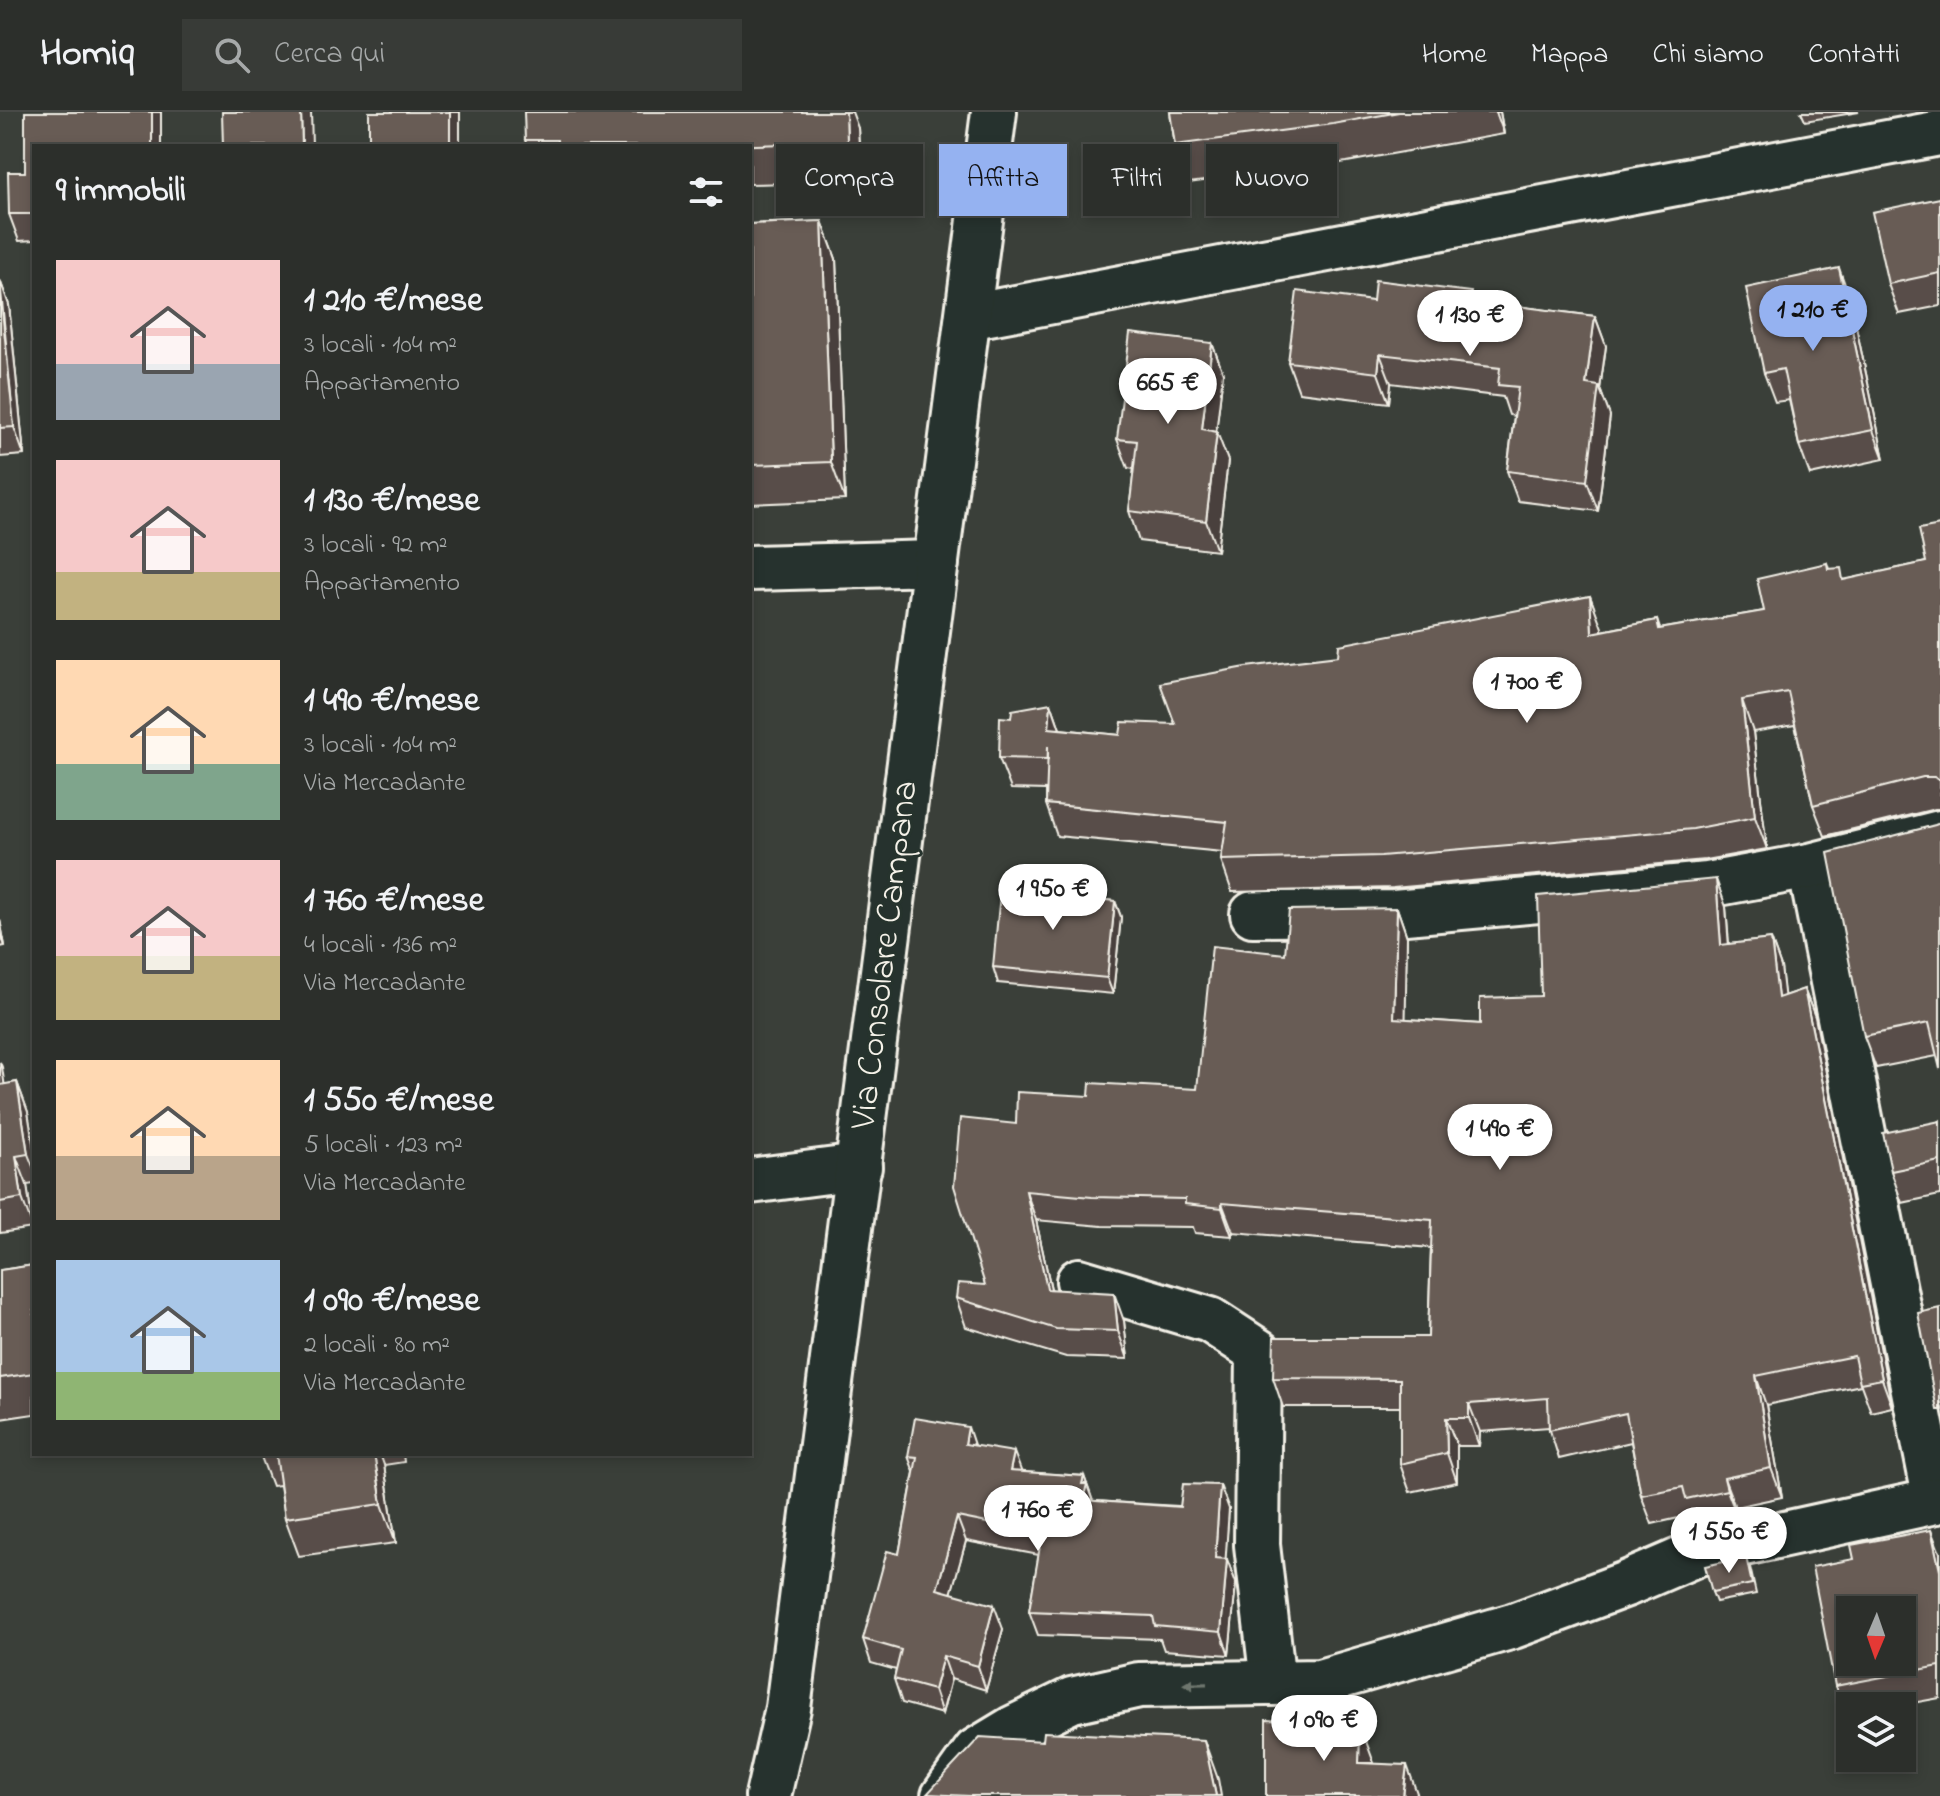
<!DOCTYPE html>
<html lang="it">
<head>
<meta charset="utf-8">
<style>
	:root { --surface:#2c2f2b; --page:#383b37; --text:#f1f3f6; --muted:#a6a9a9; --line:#484a47; --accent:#95b2f1 }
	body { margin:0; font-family:"Indie Flower",sans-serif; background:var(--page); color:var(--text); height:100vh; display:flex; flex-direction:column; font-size:30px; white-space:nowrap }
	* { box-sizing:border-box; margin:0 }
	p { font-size:26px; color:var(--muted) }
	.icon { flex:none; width:44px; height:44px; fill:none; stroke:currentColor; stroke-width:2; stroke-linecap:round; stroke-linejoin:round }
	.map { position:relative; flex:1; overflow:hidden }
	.sheet { position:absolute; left:32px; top:32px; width:720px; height:1312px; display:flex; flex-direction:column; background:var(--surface); border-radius:0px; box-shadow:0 4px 12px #0003,0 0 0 2px var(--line) }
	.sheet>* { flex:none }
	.top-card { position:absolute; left:776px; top:32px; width:760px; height:72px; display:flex; gap:16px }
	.needle { width:52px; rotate:182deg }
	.fabs { position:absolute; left:1836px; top:1484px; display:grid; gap:16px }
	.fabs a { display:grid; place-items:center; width:80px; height:80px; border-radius:0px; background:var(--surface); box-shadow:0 4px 12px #0003,0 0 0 2px var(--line); font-size:40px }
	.price { position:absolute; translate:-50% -68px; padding:0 18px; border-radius:28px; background:#fff; color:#222; font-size:26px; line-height:52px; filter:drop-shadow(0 2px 4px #0008) }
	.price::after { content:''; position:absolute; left:50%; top:48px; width:24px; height:18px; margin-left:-12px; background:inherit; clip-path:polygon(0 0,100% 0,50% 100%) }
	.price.selected { background:var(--accent); color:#111 }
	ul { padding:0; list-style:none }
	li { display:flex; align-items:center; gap:24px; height:200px; padding:0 24px }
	li span { display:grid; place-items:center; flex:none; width:224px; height:160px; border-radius:0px; color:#555 }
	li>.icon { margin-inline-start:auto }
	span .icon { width:96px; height:96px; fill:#fffc; stroke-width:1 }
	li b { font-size:34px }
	h2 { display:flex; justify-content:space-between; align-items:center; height:96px; padding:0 24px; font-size:34px }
	.pill { padding:0 28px; border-radius:0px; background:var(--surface); box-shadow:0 4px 12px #0003,0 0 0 2px var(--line); font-size:28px; line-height:72px }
	.pill.selected { background:var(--accent); color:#111 }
	header { display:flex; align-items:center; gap:48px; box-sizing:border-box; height:112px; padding:0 40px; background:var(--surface); border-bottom:2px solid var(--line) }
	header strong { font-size:38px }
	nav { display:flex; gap:44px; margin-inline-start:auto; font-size:28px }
	.search { width:560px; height:72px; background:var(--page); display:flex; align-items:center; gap:20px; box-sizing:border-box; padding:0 28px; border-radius:0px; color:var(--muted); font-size:30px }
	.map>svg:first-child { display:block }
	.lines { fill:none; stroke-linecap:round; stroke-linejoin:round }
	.minor-casing { stroke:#f4f1e8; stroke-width:50 }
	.minor { stroke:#26332d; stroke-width:44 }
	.wall { fill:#594e49; stroke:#f4f1e8; stroke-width:2 }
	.shaded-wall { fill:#48403c; stroke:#f4f1e8; stroke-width:2 }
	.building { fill:#675b55; stroke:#f4f1e8; stroke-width:2; fill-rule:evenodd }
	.oneway { fill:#6e766e }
	.labels { text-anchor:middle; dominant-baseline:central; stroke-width:6; stroke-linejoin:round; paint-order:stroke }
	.street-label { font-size:36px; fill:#f4f1e8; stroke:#26332d }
</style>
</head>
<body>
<header>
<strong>Homiq</strong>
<div class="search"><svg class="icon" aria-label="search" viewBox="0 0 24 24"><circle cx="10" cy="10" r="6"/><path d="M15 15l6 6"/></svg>Cerca qui</div>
<nav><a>Home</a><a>Mappa</a><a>Chi siamo</a><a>Contatti</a></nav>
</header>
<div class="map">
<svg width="1940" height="1684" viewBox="0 0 1940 1684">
	<rect width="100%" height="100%" fill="#3a3f39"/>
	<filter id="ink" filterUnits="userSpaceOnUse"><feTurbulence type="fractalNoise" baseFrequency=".0125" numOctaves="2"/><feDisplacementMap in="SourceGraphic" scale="16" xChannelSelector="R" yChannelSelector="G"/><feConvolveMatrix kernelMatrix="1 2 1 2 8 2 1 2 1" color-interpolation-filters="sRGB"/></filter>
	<g filter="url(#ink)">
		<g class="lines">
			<g class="minor-casing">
				<g id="minor">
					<path d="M 968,205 L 1940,21"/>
					<path d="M 750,456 L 936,451"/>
					<path d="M 1810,754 L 1936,1389"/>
					<path d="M 1253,802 L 1394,801 L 1708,773 L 1810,754 L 1940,721"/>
					<path d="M 750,1069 L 859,1055"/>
					<path d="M 1079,1169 L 1210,1208 L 1259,1240 L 1257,1433 L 1273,1571"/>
					<path d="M 768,1684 L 788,1596 L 994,0"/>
					<path d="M 944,1684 L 976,1639 L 1014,1616 L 1072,1588 L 1139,1573 L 1320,1570 L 1513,1514 L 1626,1472 L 1698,1441 L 1940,1388"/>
				</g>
			</g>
			<use href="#minor" class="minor"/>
		</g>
		<g class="wall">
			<path d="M 25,0 L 161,0 L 161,34 L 34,34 L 34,128 L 19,129 L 9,102 L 25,60 Z"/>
			<path d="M 1170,0 L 1500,0 L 1504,22 L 1347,50 L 1189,71 L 1175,33 Z"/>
			<path d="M 1801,0 L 1859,0 L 1805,9 Z"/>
			<path d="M 858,16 L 861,69 L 750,72 L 750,34 L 527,34 L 525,28 Z"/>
			<path d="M 1940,86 L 1940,194 L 1899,202 L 1888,172 Z"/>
			<path d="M 822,109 L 836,147 L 845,388 L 750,392 L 750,112 Z"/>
			<path d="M 0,168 L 9,193 L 24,343 L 0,345 Z"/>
			<path d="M 1850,186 L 1884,347 L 1810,363 L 1799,333 L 1789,288 L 1775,290 L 1764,261 Z"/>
			<path d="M 1373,189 L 1474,189 L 1595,204 L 1606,234 L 1600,277 L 1610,304 L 1598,399 L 1518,389 L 1507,359 L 1514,304 L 1509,303 L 1503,285 L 1391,271 L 1389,291 L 1299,280 L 1288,250 Z"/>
			<path d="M 1212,231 L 1223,261 L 1216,319 L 1228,349 L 1217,439 L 1139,429 L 1129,399 L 1134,357 L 1128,356 L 1117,327 Z"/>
			<path d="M 1940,413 L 1940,697 L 1935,697 L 1825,724 L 1813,693 L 1795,613 L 1753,620 L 1767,737 L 1705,748 L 1393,776 L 1232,780 L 1221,748 L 1222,740 L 1057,724 L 1046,692 L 1046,678 L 1011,677 L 999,646 L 1011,606 L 1051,591 L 1060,617 L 1120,623 L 1175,612 L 1338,544 L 1590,484 L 1602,519 L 1657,508 L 1660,517 L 1764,499 L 1827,451 L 1829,457 L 1845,468 L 1926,450 Z"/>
			<path d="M 1935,713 L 1937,944 L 1876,956 L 1864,924 Z"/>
			<path d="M 1068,784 L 1115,789 L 1121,805 L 1113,882 L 998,871 L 993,855 Z"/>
			<path d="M 1726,795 L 1729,832 L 1771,827 L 1781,855 L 1784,884 L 1804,877 L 1815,905 L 1892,1295 L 1871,1300 L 1861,1273 L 1766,1293 L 1782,1385 L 1735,1395 L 1738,1407 L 1696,1416 L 1692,1403 L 1652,1412 L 1641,1383 L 1631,1330 L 1559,1347 L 1549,1315 L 1480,1320 L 1479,1334 L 1457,1334 L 1457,1370 L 1410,1380 L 1400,1352 L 1400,1295 L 1283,1295 L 1273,1266 L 1428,1225 L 1431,1136 L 1233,1120 L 1232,1124 L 1195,1121 L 1193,1115 L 1102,1114 L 1036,1108 L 1051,1177 L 1124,1209 L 1128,1247 L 1066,1245 L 966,1215 L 956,1186 L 985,1173 L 1016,1012 L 1089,984 L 1197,977 L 1285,842 L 1397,796 L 1407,825 L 1405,907 L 1480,912 L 1541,884 Z"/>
			<path d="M 0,808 L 5,834 L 0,835 Z"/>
			<path d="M 0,950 L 4,973 L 17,970 L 28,1000 L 34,1037 L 34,1072 L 27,1073 L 33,1116 L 0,1121 Z"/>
			<path d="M 1940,1009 L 1940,1083 L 1902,1091 L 1891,1059 Z"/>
			<path d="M 34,1153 L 34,1302 L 0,1307 L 0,1158 Z"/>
			<path d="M 974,1334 L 1021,1360 L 1084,1364 L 1093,1389 L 1229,1397 L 1225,1447 L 1236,1471 L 1229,1543 L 1164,1538 L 1160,1527 L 1038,1523 L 1029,1499 L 1039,1443 L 966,1429 L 951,1481 L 1003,1517 L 986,1578 L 951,1567 L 942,1602 L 902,1591 L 894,1567 L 896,1558 L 871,1551 L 863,1527 L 899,1442 L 914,1360 L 908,1344 Z"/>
			<path d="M 260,1342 L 403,1342 L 404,1350 L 384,1353 L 396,1431 L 299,1444 L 285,1406 L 280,1373 L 272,1374 Z"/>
			<path d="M 1940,1441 L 1940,1586 L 1896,1594 L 1850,1594 L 1850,1603 L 1846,1604 L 1835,1574 Z"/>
			<path d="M 1750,1455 L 1756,1482 L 1716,1490 L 1712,1480 Z"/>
		</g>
		<g class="shaded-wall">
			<rect x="152" y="0" width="9" height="34"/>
			<path d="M 301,0 L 311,0 L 312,34 L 302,34 Z"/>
			<rect x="450" y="0" width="10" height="34"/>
			<path d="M 846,0 L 852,0 L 858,16 L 861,69 L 847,30 Z"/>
			<path d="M 1496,0 L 1500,0 L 1504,22 Z"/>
			<path d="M 822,109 L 836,147 L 845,388 L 831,350 Z"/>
			<path d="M 1839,156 L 1850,186 L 1884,347 L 1873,318 Z"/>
			<path d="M 0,168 L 9,193 L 24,343 L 14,315 Z"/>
			<path d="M 1595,204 L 1606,234 L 1600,277 L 1610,304 L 1598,399 L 1587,369 L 1586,272 Z"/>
			<path d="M 1212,231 L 1223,261 L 1213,347 L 1202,317 Z"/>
			<path d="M 1380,242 L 1391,271 L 1389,291 L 1378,261 Z"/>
			<path d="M 1217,320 L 1228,349 L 1217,439 L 1206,409 Z"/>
			<path d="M 1590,484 L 1602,516 L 1604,552 L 1592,521 Z"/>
			<path d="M 1742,588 L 1753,620 L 1767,737 L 1755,705 Z"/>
			<path d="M 1051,591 L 1062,623 L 1049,616 Z"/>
			<path d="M 1716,767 L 1726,795 L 1731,862 L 1721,833 Z"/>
			<path d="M 1115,789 L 1121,805 L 1113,882 L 1107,866 Z"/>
			<path d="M 1397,796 L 1407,825 L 1405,935 L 1394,906 Z"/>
			<path d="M 0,808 L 5,834 L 0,821 Z"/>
			<path d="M 1771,827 L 1781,855 L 1788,914 L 1778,886 Z"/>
			<path d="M 1804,877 L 1815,905 L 1892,1295 L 1882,1267 Z"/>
			<path d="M 0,950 L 2,955 L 9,1004 L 0,978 Z"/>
			<path d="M 17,970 L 28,1000 L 34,1037 L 34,1057 L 28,1042 Z"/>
			<path d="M 16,1044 L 27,1073 L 33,1116 L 22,1086 Z"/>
			<path d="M 1026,1079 L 1036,1108 L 1057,1205 L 1047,1177 Z"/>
			<path d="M 1222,1091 L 1233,1120 L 1232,1124 L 1222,1096 Z"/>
			<path d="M 1114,1181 L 1124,1209 L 1128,1247 L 1118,1219 Z"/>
			<path d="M 1756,1264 L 1766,1293 L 1782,1385 L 1771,1356 Z"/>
			<path d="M 1469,1292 L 1480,1320 L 1479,1334 L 1469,1306 Z"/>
			<path d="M 1446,1306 L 1457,1334 L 1457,1370 L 1447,1341 Z"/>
			<path d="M 968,1315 L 976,1339 L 965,1332 Z"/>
			<path d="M 1014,1340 L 1023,1364 L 1010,1359 Z"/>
			<path d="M 374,1342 L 380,1342 L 384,1353 L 396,1431 L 382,1392 Z"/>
			<path d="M 1084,1364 L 1095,1396 L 1083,1388 L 1082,1372 Z"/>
			<path d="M 1724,1366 L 1735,1395 L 1738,1407 L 1727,1378 Z"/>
			<path d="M 1220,1373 L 1229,1397 L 1224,1470 L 1215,1446 Z"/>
			<path d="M 957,1405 L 966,1429 L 946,1500 L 937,1477 Z"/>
			<path d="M 1931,1418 L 1940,1441 L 1940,1461 Z"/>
			<path d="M 1227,1447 L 1236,1471 L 1229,1543 L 1221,1520 Z"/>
			<path d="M 994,1493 L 1003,1517 L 986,1578 L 978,1554 Z"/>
			<path d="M 943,1544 L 951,1567 L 942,1602 L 934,1578 Z"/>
			<path d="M 1360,1613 L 1374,1651 L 1359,1651 Z"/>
			<path d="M 1204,1628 L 1218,1667 L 1221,1684 L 1216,1684 Z"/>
			<path d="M 1407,1653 L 1418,1684 L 1403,1684 Z"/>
		</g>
		<g class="building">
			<path d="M 25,0 L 152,0 L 152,34 L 34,34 L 34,102 L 9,102 L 8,60 L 25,60 Z"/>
			<path d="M 222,0 L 301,0 L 302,34 L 223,34 Z"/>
			<rect x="369" y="0" width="81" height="34"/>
			<path d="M 524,0 L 846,0 L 847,30 L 723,34 L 557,34 L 557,28 L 525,28 Z"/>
			<path d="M 1170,0 L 1399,0 L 1333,12 L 1175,33 Z"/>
			<path d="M 1940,86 L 1940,161 L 1888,172 L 1872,100 Z"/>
			<path d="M 822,109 L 831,350 L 750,353 L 750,112 Z"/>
			<path d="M 1839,156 L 1873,318 L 1799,333 L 1783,257 L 1764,261 L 1746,176 Z"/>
			<path d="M 1375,168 L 1471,180 L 1470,188 L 1595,204 L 1586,272 L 1599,274 L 1587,369 L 1507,359 L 1518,275 L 1498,273 L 1500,256 L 1380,242 L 1378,261 L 1288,250 L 1297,179 L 1373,189 Z"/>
			<path d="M 0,178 L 14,315 L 0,316 Z"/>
			<path d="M 1130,221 L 1212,231 L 1202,317 L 1217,320 L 1206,409 L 1129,399 L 1137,329 L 1117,327 Z"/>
			<path d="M 1940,413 L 1940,668 L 1934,665 L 1923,665 L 1813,693 L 1788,580 L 1742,588 L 1755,705 L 1693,717 L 1381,744 L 1221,748 L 1227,710 L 1046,692 L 1048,634 L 1048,647 L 999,646 L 1000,605 L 1011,606 L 1012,598 L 1051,591 L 1049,616 L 1120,623 L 1122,610 L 1175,612 L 1160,571 L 1246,555 L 1338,544 L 1339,533 L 1590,484 L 1592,521 L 1657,508 L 1659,517 L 1764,499 L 1757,467 L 1827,451 L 1828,457 L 1841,456 L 1843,468 L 1926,450 L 1919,417 Z"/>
			<path d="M 1940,711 L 1940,957 L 1929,911 L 1864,924 L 1828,741 L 1935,713 Z"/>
			<path d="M 1716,767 L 1721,833 L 1771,827 L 1778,886 L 1804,877 L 1882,1267 L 1860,1271 L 1854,1244 L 1756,1264 L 1771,1356 L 1724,1366 L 1727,1378 L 1686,1387 L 1683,1375 L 1641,1383 L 1626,1301 L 1549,1318 L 1548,1286 L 1469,1292 L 1469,1306 L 1446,1306 L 1447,1341 L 1400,1352 L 1400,1267 L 1273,1266 L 1274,1225 L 1428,1225 L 1432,1108 L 1222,1091 L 1222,1096 L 1185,1092 L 1185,1087 L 1092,1085 L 1026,1079 L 1047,1177 L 1114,1181 L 1118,1219 L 1056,1217 L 956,1186 L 958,1171 L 985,1173 L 954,1074 L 960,1006 L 1016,1012 L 1017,980 L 1089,984 L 1090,971 L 1197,977 L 1212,834 L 1285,842 L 1289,798 L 1397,796 L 1394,906 L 1480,912 L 1480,886 L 1541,884 L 1538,784 Z"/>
			<path d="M 1001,771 L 1066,778 L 1065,784 L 1115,789 L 1107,866 L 993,855 Z"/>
			<path d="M 17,970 L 28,1042 L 16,1044 L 22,1086 L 0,1090 L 0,973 Z"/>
			<path d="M 1940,1009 L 1940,1049 L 1891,1059 L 1883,1021 Z"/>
			<path d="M 34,1153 L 34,1261 L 0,1266 L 0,1158 Z"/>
			<path d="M 1940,1196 L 1940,1298 L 1937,1298 L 1918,1201 Z"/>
			<path d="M 915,1306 L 968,1315 L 965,1332 L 1014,1340 L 1010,1359 L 1084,1364 L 1082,1372 L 1087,1372 L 1083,1388 L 1180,1395 L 1183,1372 L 1220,1373 L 1215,1446 L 1227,1447 L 1221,1520 L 1155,1514 L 1153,1504 L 1029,1499 L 1042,1422 L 957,1405 L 937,1477 L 994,1493 L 978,1554 L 943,1544 L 934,1578 L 894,1567 L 901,1538 L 863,1527 L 887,1439 L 899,1442 L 917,1345 L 908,1344 Z"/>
			<path d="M 276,1342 L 374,1342 L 382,1392 L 285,1406 Z"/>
			<path d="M 1931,1418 L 1940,1459 L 1940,1554 L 1835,1574 L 1812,1455 L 1854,1447 L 1851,1433 ZM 1850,1498 L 1902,1498 L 1902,1550 L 1850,1550 Z"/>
			<path d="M 1746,1445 L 1752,1472 L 1712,1480 L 1705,1454 Z"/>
			<path d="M 1266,1608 L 1360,1613 L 1359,1651 L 1407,1653 L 1403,1684 L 1266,1684 Z"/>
			<path d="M 1044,1620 L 1204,1628 L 1216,1684 L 970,1684 L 927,1682 L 980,1625 L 1043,1629 Z"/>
		</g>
		<defs><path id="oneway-solid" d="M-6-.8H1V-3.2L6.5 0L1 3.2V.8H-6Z" transform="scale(2)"/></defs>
		<use class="oneway" href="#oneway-solid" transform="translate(1195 1572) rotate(179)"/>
	</g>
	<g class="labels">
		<g class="street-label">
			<text transform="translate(886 843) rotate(-83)">Via Consolare Campana</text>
		</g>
	</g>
</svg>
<div class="fabs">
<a><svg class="needle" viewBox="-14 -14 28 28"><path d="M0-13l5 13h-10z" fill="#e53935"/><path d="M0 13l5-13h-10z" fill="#a6a9a9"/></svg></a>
<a><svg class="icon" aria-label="layers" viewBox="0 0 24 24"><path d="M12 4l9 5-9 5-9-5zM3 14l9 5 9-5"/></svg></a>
</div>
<b class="price selected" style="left:1813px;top:241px">1 210 €</b>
<b class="price" style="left:1470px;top:246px">1 130 €</b>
<b class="price" style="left:1168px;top:314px">665 €</b>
<b class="price" style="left:1527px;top:613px">1 700 €</b>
<b class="price" style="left:1053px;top:820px">1 950 €</b>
<b class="price" style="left:1500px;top:1060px">1 490 €</b>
<b class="price" style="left:1038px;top:1441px">1 760 €</b>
<b class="price" style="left:1729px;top:1463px">1 550 €</b>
<b class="price" style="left:1324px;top:1651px">1 090 €</b>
<div class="top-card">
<a class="pill">Compra</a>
<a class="pill selected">Affitta</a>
<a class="pill">Filtri</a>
<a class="pill">Nuovo</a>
</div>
<section class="sheet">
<h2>9 immobili<svg class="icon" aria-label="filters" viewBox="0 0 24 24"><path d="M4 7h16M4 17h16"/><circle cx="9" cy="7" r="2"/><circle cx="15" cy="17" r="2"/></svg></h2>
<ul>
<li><span style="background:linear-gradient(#f6c9c9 65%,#9aa5b1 0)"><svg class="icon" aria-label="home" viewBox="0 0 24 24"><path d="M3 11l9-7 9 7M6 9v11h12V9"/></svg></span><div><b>1 210 €/mese</b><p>3 locali · 104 m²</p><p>Appartamento</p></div></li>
<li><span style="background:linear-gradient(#f6c9c9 70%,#c2b280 0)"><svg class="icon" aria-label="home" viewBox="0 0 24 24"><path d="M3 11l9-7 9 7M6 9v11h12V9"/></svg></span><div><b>1 130 €/mese</b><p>3 locali · 92 m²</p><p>Appartamento</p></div></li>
<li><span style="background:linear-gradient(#ffd9b3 65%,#7fa58c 0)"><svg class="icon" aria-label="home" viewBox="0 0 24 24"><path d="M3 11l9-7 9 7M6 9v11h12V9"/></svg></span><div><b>1 490 €/mese</b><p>3 locali · 104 m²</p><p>Via Mercadante</p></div></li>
<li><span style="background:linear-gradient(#f6c9c9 60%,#c2b280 0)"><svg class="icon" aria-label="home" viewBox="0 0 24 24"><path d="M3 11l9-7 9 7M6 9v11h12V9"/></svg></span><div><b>1 760 €/mese</b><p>4 locali · 136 m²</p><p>Via Mercadante</p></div></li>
<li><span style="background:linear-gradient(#ffd9b3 60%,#b9a48a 0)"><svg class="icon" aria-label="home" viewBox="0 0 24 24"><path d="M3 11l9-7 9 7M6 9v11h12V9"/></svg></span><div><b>1 550 €/mese</b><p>5 locali · 123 m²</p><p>Via Mercadante</p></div></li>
<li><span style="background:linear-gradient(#a9c7e8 70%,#8fb573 0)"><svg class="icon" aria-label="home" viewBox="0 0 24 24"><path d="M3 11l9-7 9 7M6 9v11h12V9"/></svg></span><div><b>1 090 €/mese</b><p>2 locali · 80 m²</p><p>Via Mercadante</p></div></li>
</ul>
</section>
</div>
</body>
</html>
